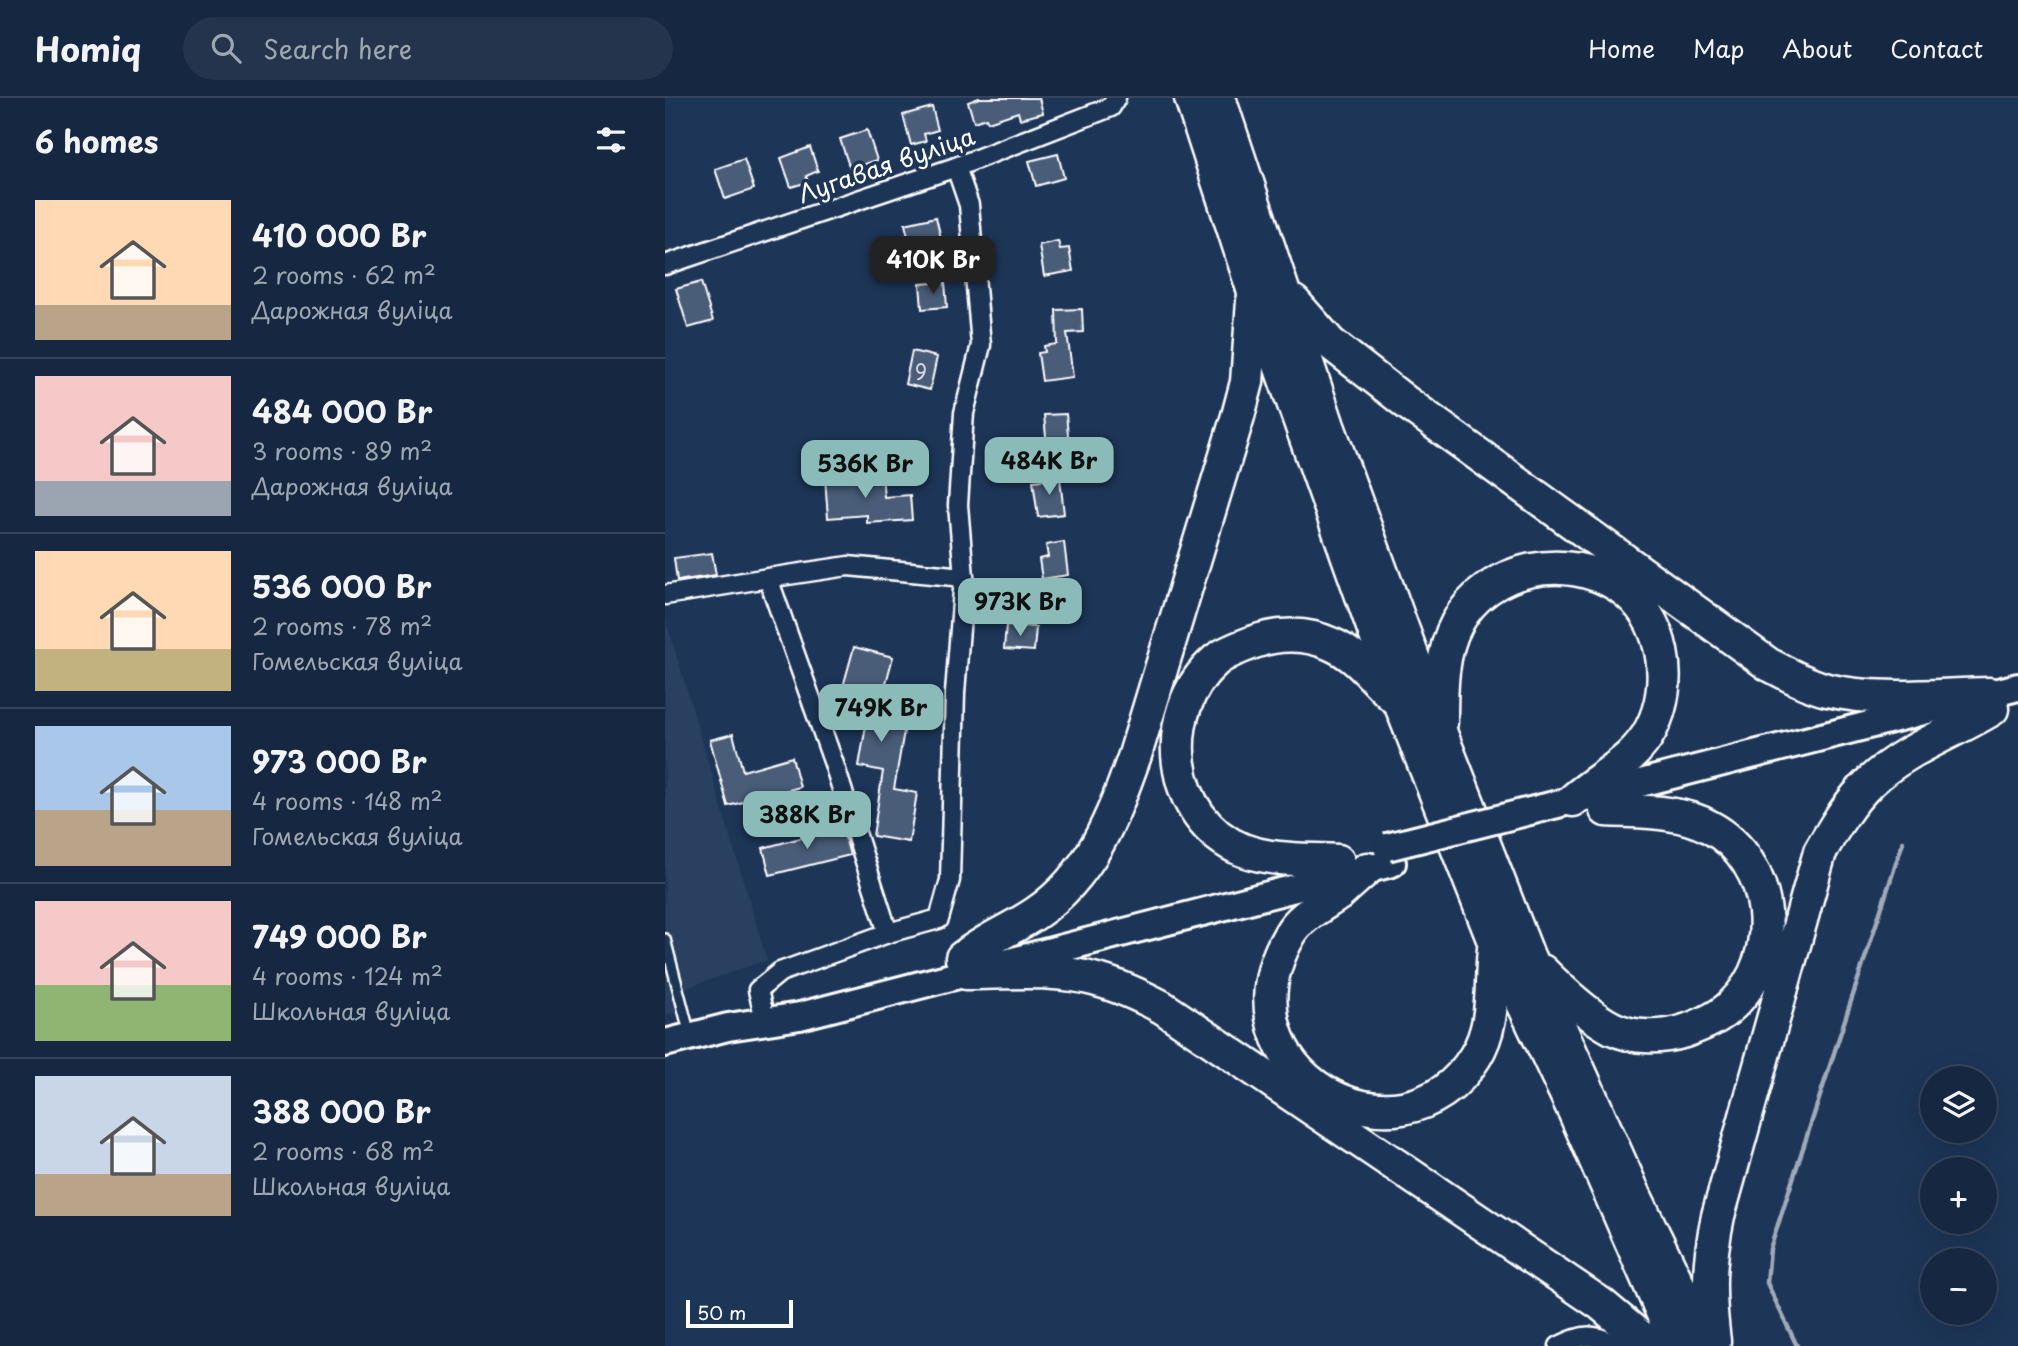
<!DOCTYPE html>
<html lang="en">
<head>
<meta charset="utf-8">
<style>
	:root { --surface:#162841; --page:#23344c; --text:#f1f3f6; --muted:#9ea6b1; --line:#35445a; --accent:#8bbbb9 }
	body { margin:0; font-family:"Playpen Sans",sans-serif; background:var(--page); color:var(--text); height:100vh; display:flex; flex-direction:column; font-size:26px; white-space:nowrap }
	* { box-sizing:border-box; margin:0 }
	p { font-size:23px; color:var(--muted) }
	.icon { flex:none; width:38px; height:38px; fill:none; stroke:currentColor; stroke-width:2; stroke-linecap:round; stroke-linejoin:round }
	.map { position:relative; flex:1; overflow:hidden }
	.drawer { display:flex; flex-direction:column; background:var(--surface); width:665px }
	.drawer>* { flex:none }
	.fabs { position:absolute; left:1255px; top:968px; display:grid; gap:14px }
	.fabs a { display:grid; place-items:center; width:77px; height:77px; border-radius:50%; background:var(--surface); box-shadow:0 7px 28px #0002,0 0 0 2px var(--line); font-size:35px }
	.scale { position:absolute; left:21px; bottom:18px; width:107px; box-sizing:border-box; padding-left:7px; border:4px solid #fff; border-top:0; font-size:19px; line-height:24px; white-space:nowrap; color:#fff; -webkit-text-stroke:5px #1d3557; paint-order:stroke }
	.price { position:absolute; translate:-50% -60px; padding:0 16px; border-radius:14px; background:var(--accent); color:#111; font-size:23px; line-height:46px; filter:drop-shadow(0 2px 4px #0008) }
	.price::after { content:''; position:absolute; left:50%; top:42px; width:21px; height:16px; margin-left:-10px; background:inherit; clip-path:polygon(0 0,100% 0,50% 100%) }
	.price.active { background:#222; color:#fff }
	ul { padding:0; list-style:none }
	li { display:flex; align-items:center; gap:21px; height:175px; padding:0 35px }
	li+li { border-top:2px solid var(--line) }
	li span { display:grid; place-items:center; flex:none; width:196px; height:140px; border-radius:0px; color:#555 }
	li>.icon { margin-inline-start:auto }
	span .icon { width:84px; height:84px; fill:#fffc; stroke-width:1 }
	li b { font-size:30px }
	h2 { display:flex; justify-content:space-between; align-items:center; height:84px; padding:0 35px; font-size:30px }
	header { display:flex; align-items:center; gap:42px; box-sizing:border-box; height:98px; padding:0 35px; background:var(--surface); border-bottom:2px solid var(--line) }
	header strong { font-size:33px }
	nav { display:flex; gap:38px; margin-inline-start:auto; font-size:24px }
	.search { width:490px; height:63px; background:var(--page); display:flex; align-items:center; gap:18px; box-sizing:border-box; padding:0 24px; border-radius:38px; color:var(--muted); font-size:26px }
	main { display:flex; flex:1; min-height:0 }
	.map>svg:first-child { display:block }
	.built { fill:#2a4161 }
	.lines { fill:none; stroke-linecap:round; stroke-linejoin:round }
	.stream { stroke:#a0aab8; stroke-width:4.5 }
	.building { fill:#4a5d79; stroke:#fff; stroke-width:2 }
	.lane-casing { stroke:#fff; stroke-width:14 }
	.street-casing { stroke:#fff; stroke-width:23 }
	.primary-casing { stroke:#fff; stroke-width:32 }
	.highway-casing { stroke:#fff; stroke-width:37 }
	.lane { stroke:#1d3557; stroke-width:9 }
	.street { stroke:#1d3557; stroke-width:18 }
	.primary { stroke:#1d3557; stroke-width:26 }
	.highway { stroke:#1d3557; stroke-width:32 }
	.primary-bridge-casing { stroke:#fff; stroke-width:32; stroke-linecap:butt }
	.primary-bridge { stroke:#1d3557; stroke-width:26 }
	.labels { text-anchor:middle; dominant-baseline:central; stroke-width:7; stroke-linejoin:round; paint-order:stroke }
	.number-label { font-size:21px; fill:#d2d6de }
	.street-label { font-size:24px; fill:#fff; stroke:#1d3557 }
</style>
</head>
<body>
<header>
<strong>Homiq</strong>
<div class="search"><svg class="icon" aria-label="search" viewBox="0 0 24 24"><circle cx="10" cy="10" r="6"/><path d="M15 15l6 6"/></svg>Search here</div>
<nav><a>Home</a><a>Map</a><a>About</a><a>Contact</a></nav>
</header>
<main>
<section class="drawer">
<h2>6 homes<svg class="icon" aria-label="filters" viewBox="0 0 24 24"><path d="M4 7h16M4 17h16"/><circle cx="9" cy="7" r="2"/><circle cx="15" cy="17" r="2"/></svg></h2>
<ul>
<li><span style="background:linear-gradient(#ffd9b3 75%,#b9a48a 0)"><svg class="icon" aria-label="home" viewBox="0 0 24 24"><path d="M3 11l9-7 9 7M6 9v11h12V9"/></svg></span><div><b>410 000 Br</b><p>2 rooms · 62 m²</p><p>Дарожная вуліца</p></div></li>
<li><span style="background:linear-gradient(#f6c9c9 75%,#9aa5b1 0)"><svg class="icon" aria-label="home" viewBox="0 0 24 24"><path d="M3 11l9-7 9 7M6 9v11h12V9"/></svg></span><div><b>484 000 Br</b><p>3 rooms · 89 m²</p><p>Дарожная вуліца</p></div></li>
<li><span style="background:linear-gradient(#ffd9b3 70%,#c2b280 0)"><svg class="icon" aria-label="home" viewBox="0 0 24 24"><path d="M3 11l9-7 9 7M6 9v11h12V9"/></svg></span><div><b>536 000 Br</b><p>2 rooms · 78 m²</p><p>Гомельская вуліца</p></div></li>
<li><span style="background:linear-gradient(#a9c7e8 60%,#b9a48a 0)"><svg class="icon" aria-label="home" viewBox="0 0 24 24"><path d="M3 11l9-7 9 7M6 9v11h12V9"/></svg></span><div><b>973 000 Br</b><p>4 rooms · 148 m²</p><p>Гомельская вуліца</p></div></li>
<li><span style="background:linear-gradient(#f6c9c9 60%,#8fb573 0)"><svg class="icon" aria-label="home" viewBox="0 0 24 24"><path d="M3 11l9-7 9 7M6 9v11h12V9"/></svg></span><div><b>749 000 Br</b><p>4 rooms · 124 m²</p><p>Школьная вуліца</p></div></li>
<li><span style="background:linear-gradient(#c9d6e8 70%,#b9a48a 0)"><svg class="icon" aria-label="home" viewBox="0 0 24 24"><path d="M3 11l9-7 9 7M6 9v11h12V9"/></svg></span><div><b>388 000 Br</b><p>2 rooms · 68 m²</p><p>Школьная вуліца</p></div></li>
</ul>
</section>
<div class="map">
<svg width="1353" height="1248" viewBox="0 0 1353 1248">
	<rect width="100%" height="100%" fill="#1d3557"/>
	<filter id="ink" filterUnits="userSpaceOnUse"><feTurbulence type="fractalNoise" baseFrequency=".0143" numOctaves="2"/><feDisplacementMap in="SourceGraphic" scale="14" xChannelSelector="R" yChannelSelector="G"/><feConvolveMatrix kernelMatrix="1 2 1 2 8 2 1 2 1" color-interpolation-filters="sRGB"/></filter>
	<g filter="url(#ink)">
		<path class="built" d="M 0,519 L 102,862 L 10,894 L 15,913 L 0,917 Z"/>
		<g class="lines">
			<path class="stream" d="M 1132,1248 L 1102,1185 L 1105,1151 L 1238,744"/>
		</g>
		<g class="building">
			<path d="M 314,0 L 374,0 L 378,15 L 355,21 L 353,14 L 323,24 L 321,20 L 309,24 L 303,4 Z"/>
			<path d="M 267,9 L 273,32 L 259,36 L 261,43 L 246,47 L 238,17 Z"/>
			<path d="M 202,32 L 212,62 L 185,71 L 175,41 Z"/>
			<path d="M 145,49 L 153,73 L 141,78 L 143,84 L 126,89 L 116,60 Z"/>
			<path d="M 393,56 L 399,80 L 371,88 L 364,63 Z"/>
			<path d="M 79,61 L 89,91 L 60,101 L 50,71 Z"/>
			<path d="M 271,119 L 279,153 L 248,160 L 240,126 Z"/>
			<path d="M 393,143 L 395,151 L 404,150 L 408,173 L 379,178 L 374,147 Z"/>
			<path d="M 36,184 L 48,223 L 23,230 L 11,191 Z"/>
			<path d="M 280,184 L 282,209 L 257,211 L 255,186 Z"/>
			<path d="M 417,211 L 418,234 L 402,235 L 408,279 L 377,283 L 373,255 L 380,254 L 379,248 L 392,246 L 391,212 Z"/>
			<path d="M 247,253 L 272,259 L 265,292 L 240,286 Z"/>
			<path d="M 401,316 L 404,348 L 382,350 L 379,317 Z"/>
			<path d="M 217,376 L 219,399 L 245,397 L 247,422 L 202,425 L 202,417 L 163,420 L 160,380 Z"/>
			<path d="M 395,380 L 399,416 L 373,419 L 368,383 Z"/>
			<path d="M 399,444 L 403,477 L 377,481 L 374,461 L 383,459 L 381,447 Z"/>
			<path d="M 47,455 L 51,477 L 12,483 L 9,460 Z"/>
			<path d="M 341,527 L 371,529 L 369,553 L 339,551 Z"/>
			<path d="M 189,549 L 228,559 L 211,622 L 240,627 L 229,691 L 252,695 L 244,744 L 208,738 L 218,673 L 194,668 L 205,604 L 176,596 Z"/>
			<path d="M 68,636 L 78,673 L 127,659 L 135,689 L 63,708 L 45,642 Z"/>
			<path d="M 177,729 L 185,757 L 105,777 L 98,750 Z"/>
		</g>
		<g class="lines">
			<g class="lane-casing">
				<path id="lane" d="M 0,841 L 25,937"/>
			</g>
			<g class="street-casing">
				<g id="street">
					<path d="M 291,69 L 304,107 L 316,247 L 299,315 L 293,407 L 299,479"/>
					<path d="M 0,167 L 291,69 L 446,9 L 451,0"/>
					<path d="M 103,480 L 183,468 L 299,479 L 290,595 L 285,782 L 274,821 L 223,835"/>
					<path d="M 0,497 L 103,480 L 169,666 L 223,835 L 115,874 L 93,892 L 98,913"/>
					<path d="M 894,1248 C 925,1233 928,1238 958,1248"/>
				</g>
			</g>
			<g class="primary-casing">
				<g id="primary">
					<path d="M 877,710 L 1353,589"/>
					<path d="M 0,945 L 63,929 L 135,918 L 727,765"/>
				</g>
			</g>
			<g class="highway-casing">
				<g id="highway">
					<path d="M 526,0 L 589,194 L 735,605 L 830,846 L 910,1015 L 1012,1248"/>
					<path d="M 554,0 L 663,328 L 776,636 L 863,858 L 971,1100 L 1043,1248"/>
					<path d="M 629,204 L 665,245 L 742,305 L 1103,566 C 1122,576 1142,587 1162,592 C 1215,604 1270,597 1324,596"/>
					<path d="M 776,624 C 776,592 776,554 792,525 C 823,468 902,454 954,488 C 1000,519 1010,585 986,631 C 970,663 934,679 908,702"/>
					<path d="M 673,763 C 642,761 607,763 578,752 C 503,722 491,614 551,562 C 561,554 576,549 589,544 C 613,535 642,535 666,546 C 693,557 709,582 730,600"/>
					<path d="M 702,771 C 692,779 683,788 674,796 C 657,808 636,817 625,836 C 544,973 736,1079 810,959 C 831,926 825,888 829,851"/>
					<path d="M 297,860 C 321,841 346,832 371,815 C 427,777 448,718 470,657 L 573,318 L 582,284 L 588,203"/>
					<path d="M 877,873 C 896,892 924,918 947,930 C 969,941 998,940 1020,933 C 1037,927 1054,920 1067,907 C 1119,858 1110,764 1045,729 C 1015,712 974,714 941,712"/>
					<path d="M 301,875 C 344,875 391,870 432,882 C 455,888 476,898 497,909 L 936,1206 L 986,1248"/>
					<path d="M 1049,1243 C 1043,1196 1043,1165 1053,1118 L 1155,754 C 1170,728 1184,704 1206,683 C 1240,651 1288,635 1327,611"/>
				</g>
			</g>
			<use href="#lane" class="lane"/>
			<use href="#street" class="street"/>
			<use href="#primary" class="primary"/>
			<use href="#highway" class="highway"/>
			<g class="primary-bridge-casing">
				<path id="primary-bridge" d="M 722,749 L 877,710"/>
			</g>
			<use href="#primary-bridge" class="primary-bridge"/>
		</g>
	</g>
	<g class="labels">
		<g class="number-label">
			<text x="256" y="273">9</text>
		</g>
		<g class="street-label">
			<text transform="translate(221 66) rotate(-19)">Лугавая вуліца</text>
		</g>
	</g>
</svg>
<div class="fabs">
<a><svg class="icon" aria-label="layers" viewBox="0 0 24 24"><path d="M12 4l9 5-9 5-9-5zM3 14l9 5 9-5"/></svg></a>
<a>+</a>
<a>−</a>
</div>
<div class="scale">50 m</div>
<b class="price active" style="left:268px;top:198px">410K Br</b>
<b class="price" style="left:384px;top:399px">484K Br</b>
<b class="price" style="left:200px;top:402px">536K Br</b>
<b class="price" style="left:355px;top:540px">973K Br</b>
<b class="price" style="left:216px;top:646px">749K Br</b>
<b class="price" style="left:142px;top:753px">388K Br</b>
</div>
</main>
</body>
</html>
